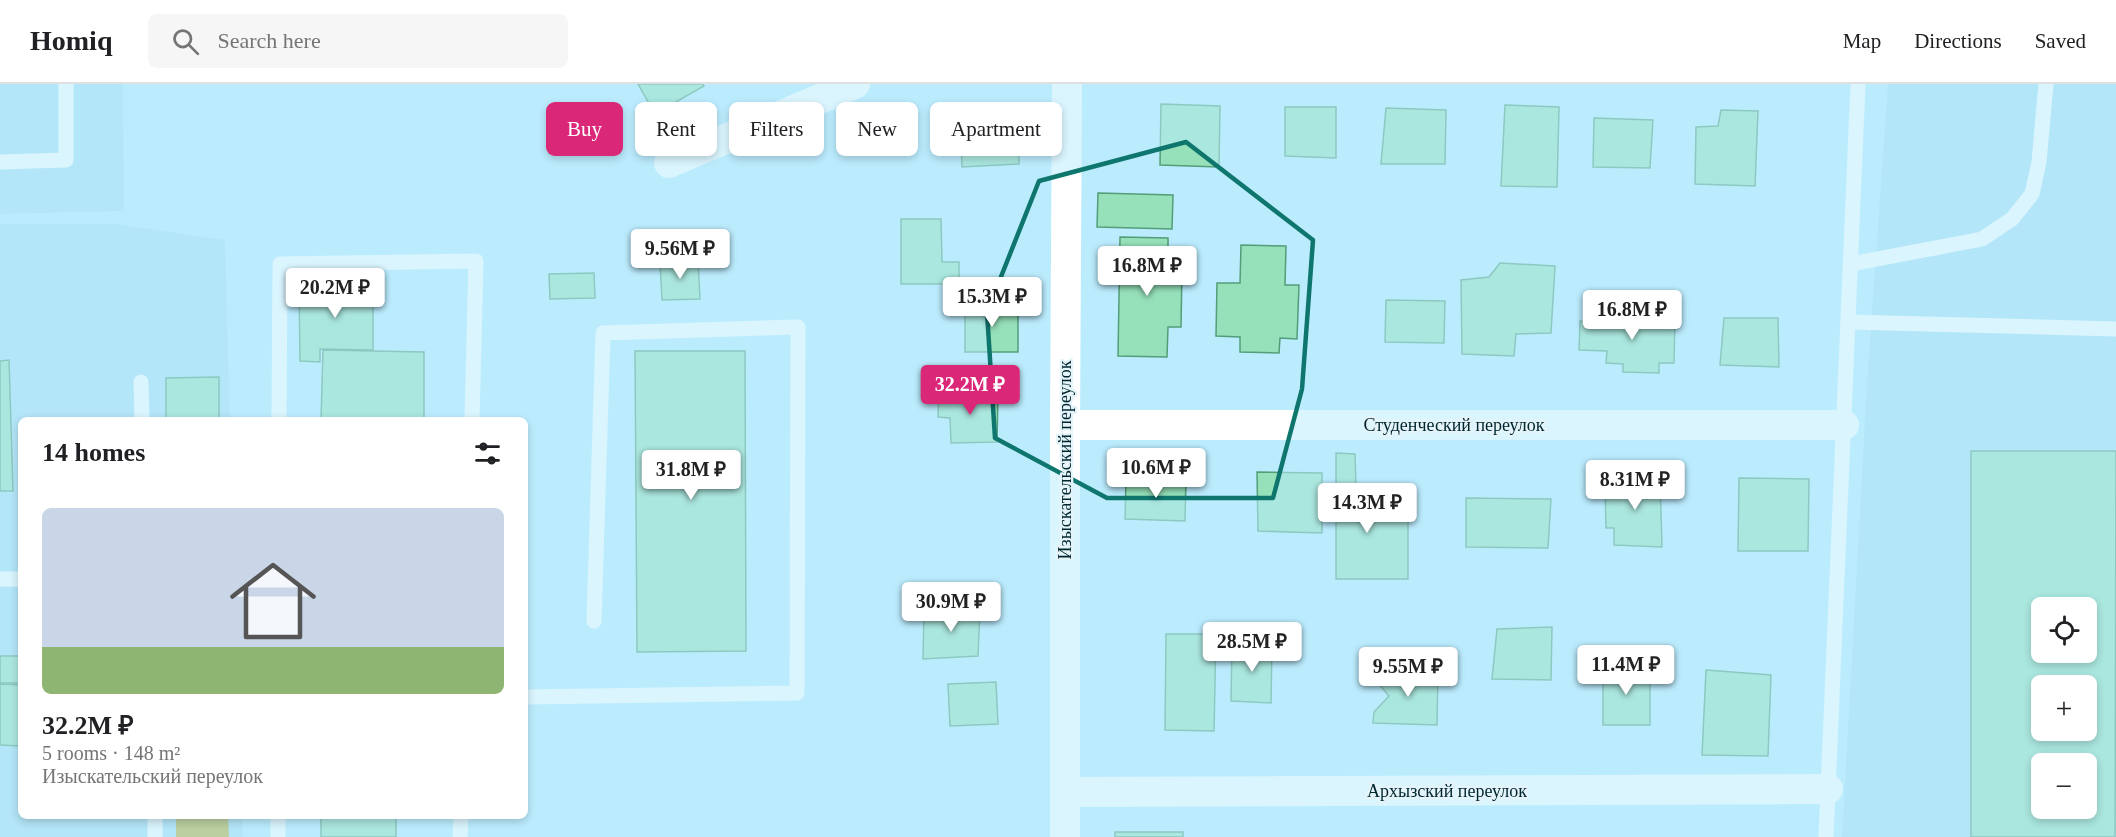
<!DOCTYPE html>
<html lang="en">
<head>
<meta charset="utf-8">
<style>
	:root { --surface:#fff; --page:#f6f6f6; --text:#202124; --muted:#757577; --line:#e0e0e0; --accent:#db2777 }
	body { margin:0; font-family:"Times New Roman",serif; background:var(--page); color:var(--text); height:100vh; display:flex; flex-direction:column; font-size:22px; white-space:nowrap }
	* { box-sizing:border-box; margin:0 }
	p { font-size:20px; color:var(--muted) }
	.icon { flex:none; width:33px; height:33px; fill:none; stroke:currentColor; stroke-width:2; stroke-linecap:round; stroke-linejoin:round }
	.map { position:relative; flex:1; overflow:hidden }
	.panel { position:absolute; left:18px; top:333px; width:510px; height:402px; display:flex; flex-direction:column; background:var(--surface); border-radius:9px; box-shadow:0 3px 9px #0003 }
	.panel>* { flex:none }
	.banner { position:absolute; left:546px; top:18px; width:570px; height:54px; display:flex; gap:12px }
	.fabs { position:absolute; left:2031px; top:513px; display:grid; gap:12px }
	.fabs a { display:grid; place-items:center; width:66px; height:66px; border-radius:9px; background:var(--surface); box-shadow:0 3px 9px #0003; font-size:30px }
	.price { position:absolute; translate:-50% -51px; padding:0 14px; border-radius:6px; background:#fff; color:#222; font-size:20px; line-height:39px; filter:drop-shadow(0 2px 3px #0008) }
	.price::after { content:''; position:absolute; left:50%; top:36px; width:18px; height:14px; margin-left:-9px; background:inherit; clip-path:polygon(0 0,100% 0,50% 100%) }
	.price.selected { background:var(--accent); color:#fff }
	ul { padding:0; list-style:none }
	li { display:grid; align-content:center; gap:12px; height:318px; padding:0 24px }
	li span { display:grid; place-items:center; height:186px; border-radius:9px; color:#555 }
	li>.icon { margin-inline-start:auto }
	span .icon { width:108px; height:108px; fill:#fffc; stroke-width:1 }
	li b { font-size:26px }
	h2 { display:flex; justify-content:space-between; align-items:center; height:72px; padding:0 24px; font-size:26px }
	.pill { padding:0 21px; border-radius:9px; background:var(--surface); box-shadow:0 3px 9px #0003; font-size:21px; line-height:54px }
	.pill.selected { background:var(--accent); color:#fff }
	header { display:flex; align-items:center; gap:36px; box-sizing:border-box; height:84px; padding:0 30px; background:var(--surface); border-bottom:2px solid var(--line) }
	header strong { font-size:28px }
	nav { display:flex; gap:33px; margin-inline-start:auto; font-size:21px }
	.search { width:420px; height:54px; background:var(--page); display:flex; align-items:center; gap:15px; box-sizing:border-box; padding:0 21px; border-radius:9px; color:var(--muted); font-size:22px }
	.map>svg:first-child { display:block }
	.built { fill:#a8def1; fill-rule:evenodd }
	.forest { fill:#bbaa30 }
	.building { fill:#96e1ba; stroke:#539d79; stroke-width:1.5; fill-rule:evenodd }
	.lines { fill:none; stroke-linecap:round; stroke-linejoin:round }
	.lane { stroke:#fff; stroke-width:15 }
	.street { stroke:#fff; stroke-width:30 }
	.marked { fill:none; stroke:#0f766e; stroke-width:4.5; stroke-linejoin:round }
	.labels { text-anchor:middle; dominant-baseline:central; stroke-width:4.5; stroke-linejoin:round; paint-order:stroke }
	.street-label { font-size:18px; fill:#00252f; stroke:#e4f4f9 }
</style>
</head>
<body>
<header>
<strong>Homiq</strong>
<div class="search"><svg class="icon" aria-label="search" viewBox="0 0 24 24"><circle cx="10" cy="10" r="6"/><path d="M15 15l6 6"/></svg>Search here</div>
<nav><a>Map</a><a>Directions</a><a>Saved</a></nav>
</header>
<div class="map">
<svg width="2116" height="753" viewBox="0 0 2116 753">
	<rect width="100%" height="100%" fill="#bbecfe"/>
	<g class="built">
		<path d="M 0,0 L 123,0 L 124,127 L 0,130 Z"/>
		<path d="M 1888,0 L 2116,0 L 2116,753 L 1842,753 L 1867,299 ZM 2042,524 L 2086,524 L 2086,568 L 2042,568 ZM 2042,602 L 2086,602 L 2086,646 L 2042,646 ZM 2042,680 L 2086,680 L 2086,724 L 2042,724 Z"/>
		<path d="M 0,140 L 116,140 L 225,156 L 230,336 L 21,336 L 21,732 L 242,732 L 243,753 L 0,753 Z"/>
	</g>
	<path class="forest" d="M 176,732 L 228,732 L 229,753 L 176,753 Z"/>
	<g class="building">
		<path d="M 638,0 L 703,0 L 704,2 L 655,30 Z"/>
		<path d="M 1161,20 L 1220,22 L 1219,83 L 1160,81 Z"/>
		<path d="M 1505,21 L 1559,23 L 1557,103 L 1501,102 Z"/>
		<path d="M 1285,23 L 1336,23 L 1336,74 L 1285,72 Z"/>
		<path d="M 1386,24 L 1446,26 L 1445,80 L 1381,80 Z"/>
		<path d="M 1721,26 L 1758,27 L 1755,102 L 1695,100 L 1696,43 L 1718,42 Z"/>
		<path d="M 1018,30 L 1019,80 L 962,83 L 960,31 Z"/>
		<path d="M 1594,34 L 1653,36 L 1650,84 L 1593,83 Z"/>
		<path d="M 1098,109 L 1173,111 L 1172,145 L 1097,143 Z"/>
		<path d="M 901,135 L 941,135 L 942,178 L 959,178 L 959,200 L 901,200 Z"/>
		<path d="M 1120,153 L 1168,154 L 1168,184 L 1182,184 L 1181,243 L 1168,243 L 1167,273 L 1118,272 Z"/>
		<path d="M 1241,161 L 1286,162 L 1285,201 L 1299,201 L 1297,255 L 1280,254 L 1279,269 L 1240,268 L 1240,253 L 1216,252 L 1217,199 L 1240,199 Z"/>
		<path d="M 698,176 L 700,215 L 662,216 L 660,178 Z"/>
		<path d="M 1500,179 L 1555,182 L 1551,249 L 1516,250 L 1514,272 L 1462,270 L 1461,196 L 1489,193 Z"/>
		<path d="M 594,189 L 595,214 L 550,215 L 549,190 Z"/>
		<path d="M 299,200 L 373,200 L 373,266 L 320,265 L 320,278 L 300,277 Z"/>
		<path d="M 1386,216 L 1445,217 L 1444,259 L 1385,258 Z"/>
		<rect x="965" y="219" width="53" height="49"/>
		<path d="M 1610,231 L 1675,232 L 1674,279 L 1659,279 L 1659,289 L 1623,288 L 1623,280 L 1606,279 L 1607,267 L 1579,266 L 1580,237 L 1609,237 Z"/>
		<path d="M 1724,234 L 1778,234 L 1779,283 L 1720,281 Z"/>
		<path d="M 323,266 L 424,268 L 424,336 L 321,336 Z"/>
		<path d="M 635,267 L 745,267 L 746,567 L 637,568 Z"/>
		<path d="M 9,276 L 13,407 L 0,407 L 0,277 Z"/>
		<path d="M 219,293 L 219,336 L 166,336 L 166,294 Z"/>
		<path d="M 939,308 L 998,310 L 997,358 L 951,359 L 950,334 L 938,333 Z"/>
		<path d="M 1971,367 L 2116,367 L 2115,753 L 1971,753 ZM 2042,524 L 2086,524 L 2086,568 L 2042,568 ZM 2042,602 L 2086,602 L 2086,646 L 2042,646 ZM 2042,680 L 2086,680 L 2086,724 L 2042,724 Z"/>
		<path d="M 1336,369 L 1355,370 L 1357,438 L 1371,435 L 1383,425 L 1393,425 L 1408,436 L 1408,495 L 1336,495 Z"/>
		<path d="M 1257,388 L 1322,389 L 1322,449 L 1258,447 Z"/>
		<path d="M 1633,392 L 1660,392 L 1662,463 L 1614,461 L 1614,444 L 1606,444 L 1605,404 Z"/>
		<path d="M 1126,394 L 1186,395 L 1185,437 L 1125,435 Z"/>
		<path d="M 1739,394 L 1809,395 L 1808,467 L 1738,467 Z"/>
		<path d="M 1466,414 L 1551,415 L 1548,464 L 1466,463 Z"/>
		<path d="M 980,524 L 978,572 L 923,575 L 924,525 Z"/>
		<path d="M 1552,543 L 1551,596 L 1492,595 L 1497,545 Z"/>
		<path d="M 1166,550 L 1216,550 L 1214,647 L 1165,646 Z"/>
		<path d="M 1232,559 L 1272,560 L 1271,619 L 1231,617 Z"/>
		<rect x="0" y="572" width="20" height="27"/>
		<rect x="1603" y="584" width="47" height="57"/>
		<path d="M 1706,586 L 1771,591 L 1768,672 L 1702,671 Z"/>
		<path d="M 1377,587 L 1438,587 L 1437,641 L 1373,639 L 1374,628 L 1389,612 L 1377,598 Z"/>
		<path d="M 996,598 L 998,640 L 950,642 L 948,600 Z"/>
		<path d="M 0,600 L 21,601 L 21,662 L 0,661 Z"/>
		<rect x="321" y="732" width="75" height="21"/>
		<rect x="1115" y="748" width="68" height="5"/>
	</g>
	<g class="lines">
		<g class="lane">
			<path d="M 0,78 L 66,76 L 66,0"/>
			<path d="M 1851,180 L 1982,155 L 2012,135 L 2032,110 L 2039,78 L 2046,0"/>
			<path d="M 1848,238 L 2116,245"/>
			<path d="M 141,298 L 142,336"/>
			<path d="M 279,336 L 280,180 L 476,177 L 472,336"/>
			<path d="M 0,495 L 21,495"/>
			<path d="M 525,613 L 797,609 L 798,243 L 603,249 L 594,537"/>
			<path d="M 155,732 L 155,753"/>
			<path d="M 278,753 L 278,732"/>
			<path d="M 460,753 L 461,732"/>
			<path d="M 1826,753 L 1858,0"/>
		</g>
		<g class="street">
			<path d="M 669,79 L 855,0"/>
			<path d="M 1065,341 L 1844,341"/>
			<path d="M 1065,708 L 1828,705"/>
			<path d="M 1065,753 L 1065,341 L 1067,0"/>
		</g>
	</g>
	<path d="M0 0H2116V753H0ZM 1186,58 L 1313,156 L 1302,305 L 1273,414 L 1107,414 L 995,354 L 987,228 L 1039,97 Z" fill="#bbecfe" fill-opacity=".55" fill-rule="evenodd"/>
	<path class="marked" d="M 1186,58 L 1313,156 L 1302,305 L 1273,414 L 1107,414 L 995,354 L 987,228 L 1039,97 Z"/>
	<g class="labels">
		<g class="street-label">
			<text x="1454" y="341">Студенческий переулок</text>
			<text transform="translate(1065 376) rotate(-90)">Изыскательский переулок</text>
			<text x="1447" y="707">Архызский переулок</text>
		</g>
	</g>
</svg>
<div class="fabs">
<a><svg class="icon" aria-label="locate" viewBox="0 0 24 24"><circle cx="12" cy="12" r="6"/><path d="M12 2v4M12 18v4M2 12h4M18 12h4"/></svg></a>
<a>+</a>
<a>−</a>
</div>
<b class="price" style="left:680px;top:196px">9.56M ₽</b>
<b class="price" style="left:1147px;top:213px">16.8M ₽</b>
<b class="price" style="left:335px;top:235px">20.2M ₽</b>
<b class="price" style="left:992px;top:244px">15.3M ₽</b>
<b class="price" style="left:1632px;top:257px">16.8M ₽</b>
<b class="price selected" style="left:970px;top:332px">32.2M ₽</b>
<b class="price" style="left:1156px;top:415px">10.6M ₽</b>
<b class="price" style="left:691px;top:417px">31.8M ₽</b>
<b class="price" style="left:1635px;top:427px">8.31M ₽</b>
<b class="price" style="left:1367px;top:450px">14.3M ₽</b>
<b class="price" style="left:951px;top:549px">30.9M ₽</b>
<b class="price" style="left:1252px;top:589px">28.5M ₽</b>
<b class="price" style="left:1626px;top:612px">11.4M ₽</b>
<b class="price" style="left:1408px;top:614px">9.55M ₽</b>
<div class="banner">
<a class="pill selected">Buy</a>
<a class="pill">Rent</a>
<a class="pill">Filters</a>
<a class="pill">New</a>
<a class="pill">Apartment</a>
</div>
<section class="panel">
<h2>14 homes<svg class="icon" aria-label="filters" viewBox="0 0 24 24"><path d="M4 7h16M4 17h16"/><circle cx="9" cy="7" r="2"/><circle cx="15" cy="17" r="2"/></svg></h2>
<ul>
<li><span style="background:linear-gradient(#c9d6e8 75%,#8fb573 0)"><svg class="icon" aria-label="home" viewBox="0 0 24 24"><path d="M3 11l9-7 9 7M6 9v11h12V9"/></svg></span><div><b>32.2M ₽</b><p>5 rooms · 148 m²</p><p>Изыскательский переулок</p></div></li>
</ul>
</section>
</div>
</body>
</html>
